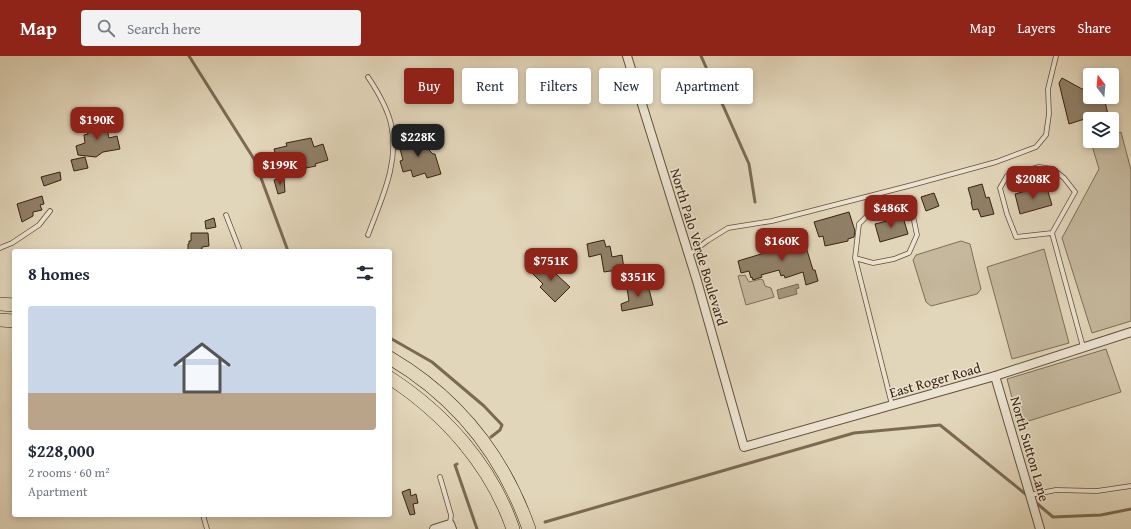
<!DOCTYPE html>
<html lang="en">
<head>
<meta charset="utf-8">
<style>
	:root { --surface:#fff; --page:#f2f2f3; --text:#1f2937; --muted:#747a83; --line:#e0e1e3; --accent:#8f2418 }
	body { margin:0; font-family:"Gentium Book Plus",serif; background:var(--page); color:var(--text); height:100vh; display:flex; flex-direction:column; font-size:15px; white-space:nowrap }
	* { box-sizing:border-box; margin:0 }
	p { font-size:13px; color:var(--muted) }
	.icon { flex:none; width:22px; height:22px; fill:none; stroke:currentColor; stroke-width:2; stroke-linecap:round; stroke-linejoin:round }
	.map { position:relative; flex:1; overflow:hidden }
	.drawer { position:absolute; left:12px; top:193px; width:380px; height:268px; display:flex; flex-direction:column; background:var(--surface); border-radius:4px; box-shadow:0 2px 6px #0003 }
	.drawer>* { flex:none }
	.guide { position:absolute; left:404px; top:12px; width:380px; height:36px; display:flex; gap:8px }
	.needle { width:26px; rotate:344deg }
	.fabs { position:absolute; left:1083px; top:12px; display:grid; gap:8px }
	.fabs a { display:grid; place-items:center; width:36px; height:36px; border-radius:4px; background:var(--surface); box-shadow:0 2px 6px #0003; font-size:20px }
	.price { position:absolute; translate:-50% -34px; padding:0 9px; border-radius:8px; background:var(--accent); color:#fff; font-size:13px; line-height:26px; filter:drop-shadow(0 1px 2px #0008) }
	.price::after { content:''; position:absolute; left:50%; top:24px; width:12px; height:9px; margin-left:-6px; background:inherit; clip-path:polygon(0 0,100% 0,50% 100%) }
	.price.selected { background:#222; color:#fff }
	ul { padding:0; list-style:none }
	li { display:grid; align-content:center; gap:8px; height:212px; padding:0 16px }
	li+li { border-top:1px solid var(--line) }
	li span { display:grid; place-items:center; height:124px; border-radius:4px; color:#555 }
	li>.icon { margin-inline-start:auto }
	span .icon { width:72px; height:72px; fill:#fffc; stroke-width:1 }
	li b { font-size:17px }
	h2 { display:flex; justify-content:space-between; align-items:center; height:48px; padding:0 16px; font-size:17px }
	.chip { padding:0 14px; border-radius:4px; background:var(--surface); box-shadow:0 2px 6px #0003; font-size:14px; line-height:36px }
	.chip.selected { background:var(--accent); color:#fff }
	header { display:flex; align-items:center; gap:24px; box-sizing:border-box; height:56px; padding:0 20px; background:var(--accent); color:#fff }
	header strong { font-size:19px }
	nav { display:flex; gap:22px; margin-inline-start:auto; font-size:14px }
	.search { width:280px; height:36px; background:var(--page); display:flex; align-items:center; gap:10px; box-sizing:border-box; padding:0 14px; border-radius:4px; color:var(--muted); font-size:15px }
	.map>svg:first-child { display:block }
	.green { fill:#c5b89d; stroke:#7e6e56 }
	.water { fill:#a89980; stroke:#7b6a53 }
	.lines { fill:none; stroke-linecap:round; stroke-linejoin:round }
	.stream { stroke:#7b6a53; stroke-width:3 }
	.building { fill:#908068; stroke:#37230f }
	.lane-casing { stroke:#62503a; stroke-width:5.5 }
	.street-casing { stroke:#62503a; stroke-width:10 }
	.primary-casing { stroke:#37230f; stroke-width:14 }
	.lane { stroke:#ece4d2; stroke-width:4 }
	.street { stroke:#ece4d2; stroke-width:8 }
	.primary { stroke:#e2d6ba; stroke-width:13 }
	.labels { text-anchor:middle; dominant-baseline:central; stroke-width:3; stroke-linejoin:round; paint-order:stroke }
	.street-label { font-size:14px; fill:#37230f; stroke:#ece4d2 }
</style>
</head>
<body>
<header>
<strong>Map</strong>
<div class="search"><svg class="icon" aria-label="search" viewBox="0 0 24 24"><circle cx="10" cy="10" r="6"/><path d="M15 15l6 6"/></svg>Search here</div>
<nav><a>Map</a><a>Layers</a><a>Share</a></nav>
</header>
<div class="map">
<svg width="1131" height="473" viewBox="0 0 1131 473">
	<rect width="100%" height="100%" fill="#e2d6ba"/>
	<filter id="stains"><feTurbulence type="fractalNoise" baseFrequency=".005" numOctaves="4"/><feColorMatrix values="0 0 0 0 .2 0 0 0 0 .09 0 0 0 0 .02 0 0 0 .5 -.17"/></filter>
	<radialGradient id="worn" r=".72"><stop offset=".6" stop-color="#630" stop-opacity="0"/><stop offset="1" stop-color="#630" stop-opacity=".3"/></radialGradient>
	<g class="green">
		<path d="M 1121,76 L 1131,114 L 1131,265 L 1092,277 L 1062,182 L 1099,113 L 1091,86 L 1112,85 L 1112,79 Z"/>
		<path d="M 961,185 L 970,188 L 981,233 L 977,238 L 931,250 L 926,246 L 913,204 L 916,199 Z"/>
		<path d="M 1044,193 L 1069,287 L 1012,303 L 987,211 Z"/>
		<path d="M 740,219 L 741,220 L 745,219 L 749,226 L 761,223 L 763,224 L 765,230 L 771,232 L 774,241 L 746,249 L 738,220 Z"/>
		<path d="M 1106,293 L 1121,336 L 1019,368 L 1007,323 Z"/>
	</g>
	<path class="water" d="M 798,228 L 799,232 L 796,233 L 797,238 L 779,243 L 777,234 Z"/>
	<g class="lines">
		<g class="stream">
			<path d="M 189,0 L 254,103 L 288,195"/>
			<path d="M 701,0 L 749,108 L 755,146"/>
			<path d="M 390,282 L 432,306 L 484,350 L 502,369 L 500,374 L 491,381"/>
			<path d="M 457,408 L 455,409 L 477,473"/>
			<path d="M 1034,445 L 1053,461 L 1101,459 L 1131,453"/>
			<path d="M 545,466 L 854,377 L 940,369 L 1028,440"/>
		</g>
	</g>
	<g class="building">
		<path d="M 1062,22 L 1082,33 L 1090,31 L 1090,41 L 1104,41 L 1109,63 L 1095,63 L 1094,60 L 1069,68 L 1059,27 Z"/>
		<path d="M 105,65 L 109,82 L 117,80 L 120,93 L 103,96 L 96,101 L 78,99 L 76,90 L 85,87 L 84,79 L 88,78 L 86,69 Z"/>
		<path d="M 415,80 L 433,98 L 435,98 L 441,118 L 427,122 L 425,117 L 413,121 L 411,114 L 403,116 L 400,105 L 403,104 L 398,86 Z"/>
		<path d="M 311,82 L 314,91 L 323,88 L 328,104 L 315,108 L 316,110 L 306,112 L 306,110 L 281,117 L 274,93 L 287,90 L 286,87 Z"/>
		<path d="M 85,101 L 88,112 L 74,115 L 71,104 Z"/>
		<path d="M 60,116 L 61,124 L 44,130 L 41,121 Z"/>
		<path d="M 284,122 L 285,136 L 278,138 L 274,124 Z"/>
		<path d="M 982,128 L 986,142 L 989,141 L 994,158 L 981,161 L 978,153 L 973,154 L 971,146 L 972,146 L 968,132 Z"/>
		<path d="M 1046,129 L 1052,149 L 1020,158 L 1015,138 Z"/>
		<path d="M 934,137 L 939,150 L 926,155 L 921,141 Z"/>
		<path d="M 42,140 L 44,148 L 40,149 L 42,154 L 33,156 L 33,160 L 22,166 L 17,148 Z"/>
		<path d="M 849,156 L 855,175 L 854,181 L 848,183 L 848,185 L 825,190 L 823,180 L 819,181 L 814,166 Z"/>
		<path d="M 903,161 L 908,178 L 880,186 L 875,168 Z"/>
		<path d="M 214,162 L 216,171 L 206,173 L 205,165 Z"/>
		<path d="M 191,177 L 208,177 L 209,190 L 202,191 L 202,193 L 197,194 L 197,195 L 188,195 L 188,188 L 189,188 L 189,185 L 191,185 Z"/>
		<path d="M 796,180 L 797,183 L 803,181 L 813,214 L 815,214 L 818,225 L 806,229 L 803,216 L 785,222 L 784,219 L 781,220 L 779,214 L 761,219 L 762,221 L 753,224 L 752,221 L 751,222 L 749,215 L 741,217 L 738,205 L 781,192 L 780,189 L 790,186 L 788,182 Z"/>
		<path d="M 604,184 L 606,191 L 610,190 L 612,201 L 622,199 L 624,213 L 604,216 L 601,198 L 589,201 L 587,188 Z"/>
		<path d="M 542,205 L 570,231 L 555,246 L 540,231 L 543,228 L 532,217 Z"/>
		<path d="M 648,229 L 653,249 L 622,255 L 621,248 L 629,245 L 627,232 Z"/>
		<path d="M 410,433 L 411,440 L 416,438 L 418,447 L 413,448 L 415,458 L 410,459 L 402,436 Z"/>
	</g>
	<g class="lines">
		<g class="lane-casing">
			<g id="lane">
				<path d="M 368,21 C 378,36 387,51 391,68 C 400,106 381,144 368,179"/>
				<path d="M 226,159 L 240,195"/>
				<path d="M 1052,177 L 1016,181 L 1007,158 L 1000,132 L 1007,120 L 1039,111 L 1053,113 L 1064,122 L 1075,136 L 1052,177 L 1083,291"/>
				<path d="M 0,192 L 12,187 L 39,169 L 50,155"/>
				<path d="M 689,199 L 707,185 L 728,172 L 772,165 L 912,129 L 996,106 L 1036,91 L 1046,79 L 1049,58 L 1048,33 L 1056,0"/>
				<path d="M 855,202 L 873,207 L 894,203 L 909,197 L 917,179 L 912,155 L 897,149 L 873,154 L 859,168 L 855,202 L 892,349"/>
				<path d="M 440,421 L 451,459 L 450,468"/>
				<path d="M 1030,439 L 1056,434 L 1097,435 L 1131,430"/>
				<path d="M 203,459 L 207,473"/>
			</g>
		</g>
		<g class="street-casing">
			<g id="street">
				<path d="M 627,0 L 697,225 L 744,391 L 995,320 L 1131,276"/>
				<path d="M 995,320 L 1040,473"/>
				<path d="M 434,473 L 450,468 L 452,473"/>
			</g>
		</g>
		<g class="primary-casing">
			<g id="primary">
				<path d="M 0,248 L 14,249"/>
				<path d="M 0,264 L 14,265"/>
				<path d="M 390,302 C 458,342 503,399 529,473"/>
				<path d="M 390,322 C 445,358 491,409 513,473"/>
			</g>
		</g>
		<use href="#lane" class="lane"/>
		<use href="#street" class="street"/>
		<use href="#primary" class="primary"/>
	</g>
	<g class="labels">
		<g class="street-label">
			<text transform="translate(699 191) rotate(73)">North Palo Verde Boulevard</text>
			<text transform="translate(935 324) rotate(-16)">East Roger Road</text>
			<text transform="translate(1030 393) rotate(74)">North Sutton Lane</text>
		</g>
	</g>
	<rect width="100%" height="100%" filter="url(#stains)"/>
	<rect width="100%" height="100%" fill="url(#worn)"/>
</svg>
<div class="fabs">
<a><svg class="needle" viewBox="-14 -14 28 28"><path d="M0-13l5 13h-10z" fill="#e53935"/><path d="M0 13l5-13h-10z" fill="#747a83"/></svg></a>
<a><svg class="icon" aria-label="layers" viewBox="0 0 24 24"><path d="M12 4l9 5-9 5-9-5zM3 14l9 5 9-5"/></svg></a>
</div>
<b class="price" style="left:97px;top:85px">$190K</b>
<b class="price selected" style="left:418px;top:102px">$228K</b>
<b class="price" style="left:280px;top:130px">$199K</b>
<b class="price" style="left:1033px;top:144px">$208K</b>
<b class="price" style="left:891px;top:173px">$486K</b>
<b class="price" style="left:782px;top:206px">$160K</b>
<b class="price" style="left:551px;top:226px">$751K</b>
<b class="price" style="left:638px;top:242px">$351K</b>
<div class="guide">
<a class="chip selected">Buy</a>
<a class="chip">Rent</a>
<a class="chip">Filters</a>
<a class="chip">New</a>
<a class="chip">Apartment</a>
</div>
<section class="drawer">
<h2>8 homes<svg class="icon" aria-label="filters" viewBox="0 0 24 24"><path d="M4 7h16M4 17h16"/><circle cx="9" cy="7" r="2"/><circle cx="15" cy="17" r="2"/></svg></h2>
<ul>
<li><span style="background:linear-gradient(#c9d6e8 70%,#b9a48a 0)"><svg class="icon" aria-label="home" viewBox="0 0 24 24"><path d="M3 11l9-7 9 7M6 9v11h12V9"/></svg></span><div><b>$228,000</b><p>2 rooms · 60 m²</p><p>Apartment</p></div></li>
</ul>
</section>
</div>
</body>
</html>
